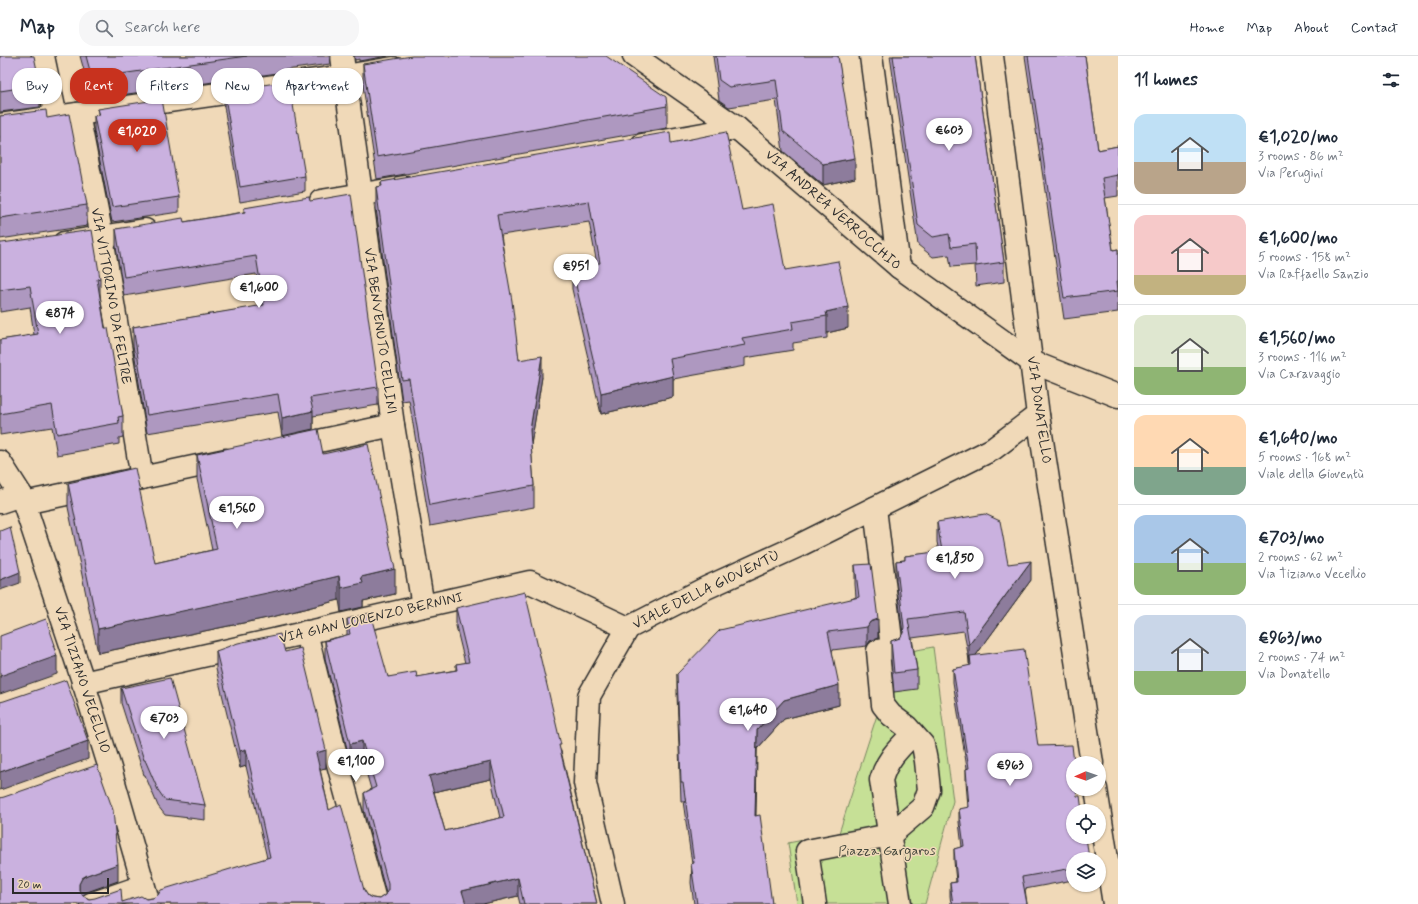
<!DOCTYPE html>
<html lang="en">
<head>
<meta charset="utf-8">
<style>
	:root { --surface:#fff; --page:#f6f6f7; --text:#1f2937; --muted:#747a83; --line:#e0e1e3; --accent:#c8321e }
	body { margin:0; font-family:Mynerve,sans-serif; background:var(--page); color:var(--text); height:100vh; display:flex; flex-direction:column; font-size:15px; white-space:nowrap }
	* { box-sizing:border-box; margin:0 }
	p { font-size:13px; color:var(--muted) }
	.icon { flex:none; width:22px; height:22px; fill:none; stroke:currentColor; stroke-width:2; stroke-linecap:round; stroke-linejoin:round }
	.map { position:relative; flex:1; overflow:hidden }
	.drawer { display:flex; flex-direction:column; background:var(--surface); width:300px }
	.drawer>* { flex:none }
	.top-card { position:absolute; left:12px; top:12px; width:380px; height:36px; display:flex; gap:8px }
	.needle { width:26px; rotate:268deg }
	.controls { position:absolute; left:1066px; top:700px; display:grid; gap:8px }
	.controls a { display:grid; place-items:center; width:40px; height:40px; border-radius:50%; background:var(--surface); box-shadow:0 1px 3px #0004; font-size:20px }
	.scale { position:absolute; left:12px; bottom:10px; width:97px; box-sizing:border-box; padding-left:4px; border:2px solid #2b2b2b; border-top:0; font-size:11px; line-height:14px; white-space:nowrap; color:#2b2b2b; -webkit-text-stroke:3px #f0d9b8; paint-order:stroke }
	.price { position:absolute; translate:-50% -34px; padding:0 9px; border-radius:14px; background:#fff; color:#222; font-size:13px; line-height:26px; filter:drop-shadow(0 1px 2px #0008) }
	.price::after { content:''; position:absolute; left:50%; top:24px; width:12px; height:9px; margin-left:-6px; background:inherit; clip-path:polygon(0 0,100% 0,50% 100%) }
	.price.current { background:var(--accent); color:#fff }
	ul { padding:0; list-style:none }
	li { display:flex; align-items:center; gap:12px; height:100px; padding:0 16px }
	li+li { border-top:1px solid var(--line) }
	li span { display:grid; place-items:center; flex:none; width:112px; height:80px; border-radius:12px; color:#555 }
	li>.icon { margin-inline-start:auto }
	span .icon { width:48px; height:48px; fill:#fffc; stroke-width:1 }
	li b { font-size:17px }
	h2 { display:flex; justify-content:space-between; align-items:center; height:48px; padding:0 16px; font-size:17px }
	.pill { padding:0 14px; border-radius:16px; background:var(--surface); box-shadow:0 1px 3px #0004; font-size:14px; line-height:36px }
	.pill.current { background:var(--accent); color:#fff }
	header { display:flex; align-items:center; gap:24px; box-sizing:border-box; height:56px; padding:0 20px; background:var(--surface); border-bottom:1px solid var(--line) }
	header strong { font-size:19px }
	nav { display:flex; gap:22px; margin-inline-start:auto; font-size:14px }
	.search { width:280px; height:36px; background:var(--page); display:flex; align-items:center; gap:10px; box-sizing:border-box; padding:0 14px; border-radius:16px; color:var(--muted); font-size:15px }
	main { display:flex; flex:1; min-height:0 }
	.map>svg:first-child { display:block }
	.green { fill:#c6e096; stroke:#788660 }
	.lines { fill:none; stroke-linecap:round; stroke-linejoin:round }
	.street-casing { stroke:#2b2b2b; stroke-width:25 }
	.street { stroke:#f0d9b8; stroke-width:22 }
	.wall { fill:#ae98c0; stroke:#2b2b2b; fill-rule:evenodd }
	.shaded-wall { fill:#8d7c9c; stroke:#2b2b2b }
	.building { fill:#cab1df; stroke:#2b2b2b; fill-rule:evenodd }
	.labels { text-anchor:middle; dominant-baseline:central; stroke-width:3; stroke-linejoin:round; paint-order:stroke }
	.street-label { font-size:14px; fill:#2b2b2b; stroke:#f0d9b8 }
	.park-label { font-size:14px; fill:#42463b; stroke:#f0d9b8 }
</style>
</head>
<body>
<header>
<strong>Map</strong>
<div class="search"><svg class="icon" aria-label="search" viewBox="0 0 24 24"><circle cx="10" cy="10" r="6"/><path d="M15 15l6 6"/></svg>Search here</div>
<nav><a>Home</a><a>Map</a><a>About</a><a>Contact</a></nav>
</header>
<main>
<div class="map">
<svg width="1118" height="848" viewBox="0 0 1118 848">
	<rect width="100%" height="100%" fill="#f0d9b8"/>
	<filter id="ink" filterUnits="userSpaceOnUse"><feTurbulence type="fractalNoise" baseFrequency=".025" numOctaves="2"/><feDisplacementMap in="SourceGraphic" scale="8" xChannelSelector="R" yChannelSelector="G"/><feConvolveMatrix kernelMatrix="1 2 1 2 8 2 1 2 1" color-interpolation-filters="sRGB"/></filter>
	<g filter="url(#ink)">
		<path class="green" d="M 933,591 L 953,745 L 925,848 L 797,848 L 788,787 L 839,777 L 878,656 L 868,603 Z"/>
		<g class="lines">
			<g class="street-casing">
				<g id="street">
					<path d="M 43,0 L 56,61"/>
					<path d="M 342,0 L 393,369 L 423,550"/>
					<path d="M 634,0 L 737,72 L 899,211 L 1032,306 L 1118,340"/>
					<path d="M 871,0 L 899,211"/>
					<path d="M 992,0 L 1038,359 L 1092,707"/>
					<path d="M 78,58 L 102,181 L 142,422"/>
					<path d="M 0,69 L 345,20 L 393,12"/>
					<path d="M 642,89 L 737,72"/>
					<path d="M 321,145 L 405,131"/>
					<path d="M 64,187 L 145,174"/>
					<path d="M 291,391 L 393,369"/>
					<path d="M 0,406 L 21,439 L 24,447 L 82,622 L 109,709 L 149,848"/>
					<path d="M 0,446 L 21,439"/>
					<path d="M 24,447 L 226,404"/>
					<path d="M 306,576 L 338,708 L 376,848"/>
					<path d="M 83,627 L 530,526 L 628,572"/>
					<path d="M 1096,733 L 1114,848"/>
					<path d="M 91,848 L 143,830"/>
					<path d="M 613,848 L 585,727 L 589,640 L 628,572 L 706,532 L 798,490 L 993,393 L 1038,359"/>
					<path d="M 815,848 L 807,795 L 890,779 L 923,751 L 929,734 L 926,705 L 923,689 L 907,671 L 891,659 L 883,649 L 878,595 L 892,592 L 875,452"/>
					<path d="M 900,848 L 881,724 C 887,703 898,693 913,678"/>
				</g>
			</g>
			<use href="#street" class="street"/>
		</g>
		<g class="wall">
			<path d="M 0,0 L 40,29 L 40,51 L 0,56 Z"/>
			<path d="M 80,0 L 331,0 L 330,8 L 285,14 L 285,16 L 92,43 Z"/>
			<path d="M 354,0 L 388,0 L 359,5 L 359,3 L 355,4 Z"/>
			<path d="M 713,0 L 838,0 L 855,122 L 823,129 L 783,95 L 776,44 L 729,51 L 719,44 Z"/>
			<path d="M 890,0 L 975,0 L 1004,206 L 1004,226 L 976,230 L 975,209 L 951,211 L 949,199 L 933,201 L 918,189 Z"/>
			<path d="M 1025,0 L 1085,0 L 1098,94 L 1118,90 L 1118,140 L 1105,142 L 1113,194 L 1118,193 L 1118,256 L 1064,263 Z"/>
			<path d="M 363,8 L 667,50 L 667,72 L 377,123 L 363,30 Z"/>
			<path d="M 224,35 L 305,120 L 305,135 L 240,146 L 224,50 Z"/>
			<path d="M 98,53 L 179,141 L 179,156 L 112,166 L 94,75 L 94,60 L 98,59 Z"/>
			<path d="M 0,60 L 47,62 L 87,149 L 87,170 L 0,183 Z"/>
			<path d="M 671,87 L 742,154 L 785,214 L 848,272 L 827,277 L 827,282 L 793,287 L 793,294 L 745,302 L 745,310 L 673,323 L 673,341 L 601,358 L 572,233 L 572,212 L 597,208 L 589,166 L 501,179 L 519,304 L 542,321 L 531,388 L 534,430 L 534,451 L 430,470 L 409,344 L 402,345 L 376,152 L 376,131 L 381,131 L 381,126 Z"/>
			<path d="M 310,145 L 378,331 L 378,349 L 313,360 L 313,373 L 282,380 L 278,356 L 147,377 L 133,289 L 133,271 L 261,250 L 256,218 L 124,240 L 116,191 L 116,173 L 184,166 L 244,156 L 244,152 Z"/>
			<path d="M 0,187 L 100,222 L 100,240 L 105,272 L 123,360 L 123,381 L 119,382 L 119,388 L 57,399 L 52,371 L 0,379 L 0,284 L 34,279 L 30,251 L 0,256 Z"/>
			<path d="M 197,399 L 395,538 L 363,545 L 363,551 L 341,556 L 339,544 L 272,561 L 98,597 L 68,451 L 68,427 L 155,507 L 212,494 L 197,423 Z"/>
			<path d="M 937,466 L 1008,508 L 1031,524 L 976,599 L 1038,690 L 1073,803 L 1073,824 L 1025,833 L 1027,848 L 951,848 L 950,840 L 950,827 L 956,826 L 954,805 L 954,793 L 962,791 L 959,766 L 959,753 L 968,752 L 966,725 L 966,713 L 967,712 L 953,626 L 953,613 L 970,610 L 964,575 L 912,582 L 917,614 L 917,633 L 894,636 L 891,605 L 891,585 L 900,582 L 903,578 L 896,524 L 896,505 L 905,504 L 905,500 L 939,496 L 937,486 Z"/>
			<path d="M 855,509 L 878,582 L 870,585 L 867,590 L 832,594 L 839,649 L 784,663 L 757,693 L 756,760 L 772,848 L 694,848 L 691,827 L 692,808 L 683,745 L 681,745 L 677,638 L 677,618 L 856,541 L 855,528 Z"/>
			<path d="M 456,552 L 561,695 L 597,848 L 520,848 L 518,840 L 483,848 L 0,848 L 118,825 L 87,836 L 82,839 L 89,843 L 122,846 L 153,842 L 267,802 L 246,710 L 240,712 L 216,613 L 216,595 L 285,596 L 326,712 L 320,713 L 329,754 L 364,834 L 368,840 L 372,842 L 379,843 L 385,839 L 386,837 L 364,754 L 364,737 L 371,733 L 362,702 L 350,705 L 325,602 L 325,585 L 347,579 L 347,563 L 388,621 L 417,621 L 456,614 L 456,608 L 465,607 L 456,570 ZM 491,723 L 500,762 L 445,775 L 434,736 Z"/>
			<path d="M 121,632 L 205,749 L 205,764 L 165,759 L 158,750 L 145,719 L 144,719 L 121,647 Z"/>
		</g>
		<g class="shaded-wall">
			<path d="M 855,102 L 855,122 L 823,129 L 823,108 Z"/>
			<path d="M 848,251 L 848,272 L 827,277 L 827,260 L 826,256 Z"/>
			<path d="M 542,300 L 542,321 L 530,395 L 530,374 Z"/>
			<path d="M 673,320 L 673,341 L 601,358 L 601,337 Z"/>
			<path d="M 313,355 L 313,373 L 282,380 L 282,362 Z"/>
			<path d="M 1031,505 L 1031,524 L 971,606 L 970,600 L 970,607 L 969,608 L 969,589 Z"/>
			<path d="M 395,513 L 395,538 L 363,545 L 363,551 L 341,556 L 341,532 L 361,521 Z"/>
			<path d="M 20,516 L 20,527 L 0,534 L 0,524 Z"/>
			<path d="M 339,520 L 339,544 L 272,561 L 98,597 L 98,573 Z"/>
			<path d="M 878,563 L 878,582 L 870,585 L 867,590 L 867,571 L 870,566 Z"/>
			<path d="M 53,589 L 55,589 L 55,601 L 57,600 L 57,618 L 0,638 L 0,620 Z"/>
			<path d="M 839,629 L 839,649 L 784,663 L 757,693 L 755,779 L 757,674 L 784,644 Z"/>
			<path d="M 88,685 L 88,703 L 0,734 L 0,716 Z"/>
			<path d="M 362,685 L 362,702 L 350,705 L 350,688 Z"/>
			<path d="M 246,693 L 246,710 L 240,712 L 240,695 Z"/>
			<path d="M 326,694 L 326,712 L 316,714 L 316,697 Z"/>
			<path d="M 491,706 L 491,723 L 429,737 L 429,720 Z"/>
			<path d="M 118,808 L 118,825 L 87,836 L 82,840 L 79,845 L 79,828 L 82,822 L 87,819 Z"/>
			<path d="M 518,822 L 518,840 L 483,848 L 462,848 L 462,835 Z"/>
		</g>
		<g class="building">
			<path d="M 0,0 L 34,0 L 40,29 L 0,35 Z"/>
			<path d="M 86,0 L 247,0 L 92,22 Z"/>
			<path d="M 412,0 L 606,0 L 666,41 L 667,50 L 377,101 L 363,8 Z"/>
			<path d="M 716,0 L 838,0 L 855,102 L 823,108 L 783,75 L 776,24 L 729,31 L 719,24 Z"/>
			<path d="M 893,0 L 975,0 L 1004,206 L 976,210 L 975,188 L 951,191 L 949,178 L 933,181 L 918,169 Z"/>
			<path d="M 1028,0 L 1085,0 L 1098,94 L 1118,90 L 1118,119 L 1102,122 L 1113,194 L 1118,193 L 1118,225 L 1117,225 L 1118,235 L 1064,242 Z"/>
			<path d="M 289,25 L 305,120 L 240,131 L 224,35 Z"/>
			<path d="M 162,43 L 179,141 L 112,151 L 94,60 L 100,59 L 98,53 Z"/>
			<path d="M 46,54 L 47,62 L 69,58 L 87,149 L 0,162 L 0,60 Z"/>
			<path d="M 670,76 L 671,87 L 726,76 L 742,154 L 773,148 L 785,214 L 838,205 L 848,251 L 826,256 L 827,260 L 792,266 L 793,273 L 742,282 L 745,289 L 670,303 L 673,320 L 601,337 L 572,212 L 600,207 L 589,145 L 497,159 L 512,245 L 519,304 L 542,300 L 530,374 L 534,430 L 430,449 L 409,323 L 402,324 L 376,131 L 382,130 L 381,126 Z"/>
			<path d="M 351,138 L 378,331 L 310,342 L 313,355 L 282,362 L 278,338 L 147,359 L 133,271 L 264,249 L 256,200 L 124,221 L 116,173 L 183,162 L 184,166 L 245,156 L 244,152 L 309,141 L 310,145 Z"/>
			<path d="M 92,174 L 100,222 L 97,223 L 105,272 L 108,272 L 123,360 L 118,361 L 119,367 L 57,378 L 52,349 L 0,358 L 0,284 L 38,278 L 30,230 L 0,234 L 0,187 L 2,187 Z"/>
			<path d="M 318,373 L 323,398 L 368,388 L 395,513 L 361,521 L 363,527 L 341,532 L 339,520 L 272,536 L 98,573 L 68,427 L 135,412 L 155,507 L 217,493 L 197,399 Z"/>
			<path d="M 985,458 L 1000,465 L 1008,508 L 1031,505 L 969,589 L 964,556 L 908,563 L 917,614 L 894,617 L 891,585 L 900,582 L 903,577 L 904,571 L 896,505 L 905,504 L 905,500 L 942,495 L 937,466 Z"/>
			<path d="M 10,471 L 20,516 L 0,524 L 0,475 Z"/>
			<path d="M 871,508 L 878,563 L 870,566 L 867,571 L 828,576 L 839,629 L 784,644 L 757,674 L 755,760 L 760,759 L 772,848 L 697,848 L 691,808 L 694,807 L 683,726 L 681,726 L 677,618 L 720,574 L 859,541 L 855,509 Z"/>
			<path d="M 525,536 L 561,689 L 559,689 L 597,848 L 524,848 L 518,822 L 462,835 L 466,848 L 0,848 L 0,742 L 4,741 L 97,709 L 113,754 L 118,808 L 87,819 L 82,822 L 79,828 L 79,834 L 83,840 L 89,843 L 95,842 L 121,833 L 122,846 L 141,840 L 146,843 L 153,842 L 158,839 L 161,834 L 270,801 L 246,693 L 240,695 L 216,595 L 238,587 L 280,578 L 285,596 L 301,592 L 326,694 L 316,697 L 329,754 L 341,748 L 364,834 L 368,840 L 372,842 L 379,843 L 385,839 L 388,834 L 388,828 L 364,737 L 376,731 L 362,685 L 350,688 L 325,585 L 350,578 L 347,563 L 370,557 L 388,621 L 416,616 L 417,621 L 457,614 L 456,608 L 469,606 L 456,552 ZM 491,706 L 504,761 L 445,775 L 429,720 Z"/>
			<path d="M 46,563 L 55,589 L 53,589 L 57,600 L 0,620 L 0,580 Z"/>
			<path d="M 1024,593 L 1038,690 L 1072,689 L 1074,707 L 1073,707 L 1073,733 L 1076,733 L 1077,740 L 1080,740 L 1082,755 L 1073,755 L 1073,781 L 1086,781 L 1089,803 L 1073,803 L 1073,812 L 1022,821 L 1027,848 L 953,848 L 950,827 L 957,826 L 954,793 L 964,790 L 959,753 L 969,751 L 966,713 L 969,712 L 953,613 L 971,609 L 970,600 Z"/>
			<path d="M 170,622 L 205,749 L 165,744 L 158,734 L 145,704 L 144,704 L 121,632 Z"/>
			<path d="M 66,624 L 88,685 L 0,716 L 0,646 L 4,645 Z"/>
		</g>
	</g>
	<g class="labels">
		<g class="street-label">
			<text transform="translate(833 154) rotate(41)">VIA ANDREA VERROCCHIO</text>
			<text transform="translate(111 240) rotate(80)">VIA VITTORINO DA FELTRE</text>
			<text transform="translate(380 275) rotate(82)">VIA BENVENUTO CELLINI</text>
			<text transform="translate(1039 354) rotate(82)">VIA DONATELLO</text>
			<text transform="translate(706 534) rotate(-26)">VIALE DELLA GIOVENTÙ</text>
			<text transform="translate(371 562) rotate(-13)">VIA GIAN LORENZO BERNINI</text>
			<text transform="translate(82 624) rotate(72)">VIA TIZIANO VECELLIO</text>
		</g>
		<g class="park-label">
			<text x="887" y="795">Piazza Gargaros</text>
		</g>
	</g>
</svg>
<div class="controls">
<a><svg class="needle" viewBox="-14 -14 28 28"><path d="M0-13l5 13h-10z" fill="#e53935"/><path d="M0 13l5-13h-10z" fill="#747a83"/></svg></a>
<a><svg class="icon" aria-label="locate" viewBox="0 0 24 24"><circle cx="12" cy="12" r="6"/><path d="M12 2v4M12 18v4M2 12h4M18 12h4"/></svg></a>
<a><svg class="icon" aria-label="layers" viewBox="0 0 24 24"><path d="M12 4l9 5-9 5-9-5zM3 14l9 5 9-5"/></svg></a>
</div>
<div class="scale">20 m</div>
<b class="price" style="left:949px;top:96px">€603</b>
<b class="price current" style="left:137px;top:97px">€1,020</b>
<b class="price" style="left:576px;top:232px">€951</b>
<b class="price" style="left:259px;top:253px">€1,600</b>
<b class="price" style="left:60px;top:279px">€874</b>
<b class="price" style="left:237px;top:474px">€1,560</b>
<b class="price" style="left:955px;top:524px">€1,850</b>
<b class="price" style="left:748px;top:676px">€1,640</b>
<b class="price" style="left:164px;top:684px">€703</b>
<b class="price" style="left:356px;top:727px">€1,100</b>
<b class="price" style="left:1010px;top:731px">€963</b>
<div class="top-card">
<a class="pill">Buy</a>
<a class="pill current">Rent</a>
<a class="pill">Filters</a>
<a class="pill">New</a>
<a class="pill">Apartment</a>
</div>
</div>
<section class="drawer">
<h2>11 homes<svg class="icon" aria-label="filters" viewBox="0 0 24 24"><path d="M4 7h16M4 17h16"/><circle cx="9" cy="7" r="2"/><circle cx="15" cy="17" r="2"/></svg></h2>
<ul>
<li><span style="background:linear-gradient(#bfe0f5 60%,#b9a48a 0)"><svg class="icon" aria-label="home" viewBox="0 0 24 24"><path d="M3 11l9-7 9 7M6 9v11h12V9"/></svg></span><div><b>€1,020/mo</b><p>3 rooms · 86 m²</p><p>Via Perugini</p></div></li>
<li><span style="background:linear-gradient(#f6c9c9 75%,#c2b280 0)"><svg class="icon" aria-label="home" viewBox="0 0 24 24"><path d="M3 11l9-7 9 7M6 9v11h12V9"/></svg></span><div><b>€1,600/mo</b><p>5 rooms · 158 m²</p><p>Via Raffaello Sanzio</p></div></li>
<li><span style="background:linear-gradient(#dfe7d0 65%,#8fb573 0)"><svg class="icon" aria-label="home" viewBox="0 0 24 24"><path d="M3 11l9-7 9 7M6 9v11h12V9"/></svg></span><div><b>€1,560/mo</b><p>3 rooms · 116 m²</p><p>Via Caravaggio</p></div></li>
<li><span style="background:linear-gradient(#ffd9b3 65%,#7fa58c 0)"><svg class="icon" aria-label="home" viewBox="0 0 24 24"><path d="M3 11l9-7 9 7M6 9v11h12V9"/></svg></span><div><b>€1,640/mo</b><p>5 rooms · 168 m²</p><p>Viale della Gioventù</p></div></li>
<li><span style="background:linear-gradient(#a9c7e8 60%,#8fb573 0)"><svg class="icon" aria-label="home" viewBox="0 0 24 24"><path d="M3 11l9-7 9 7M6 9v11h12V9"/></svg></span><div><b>€703/mo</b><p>2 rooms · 62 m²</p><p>Via Tiziano Vecellio</p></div></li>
<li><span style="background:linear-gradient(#c9d6e8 70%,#8fb573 0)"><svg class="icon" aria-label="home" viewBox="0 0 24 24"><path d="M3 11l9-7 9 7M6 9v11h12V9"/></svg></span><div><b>€963/mo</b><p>2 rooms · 74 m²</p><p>Via Donatello</p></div></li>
</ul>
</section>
</main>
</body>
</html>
